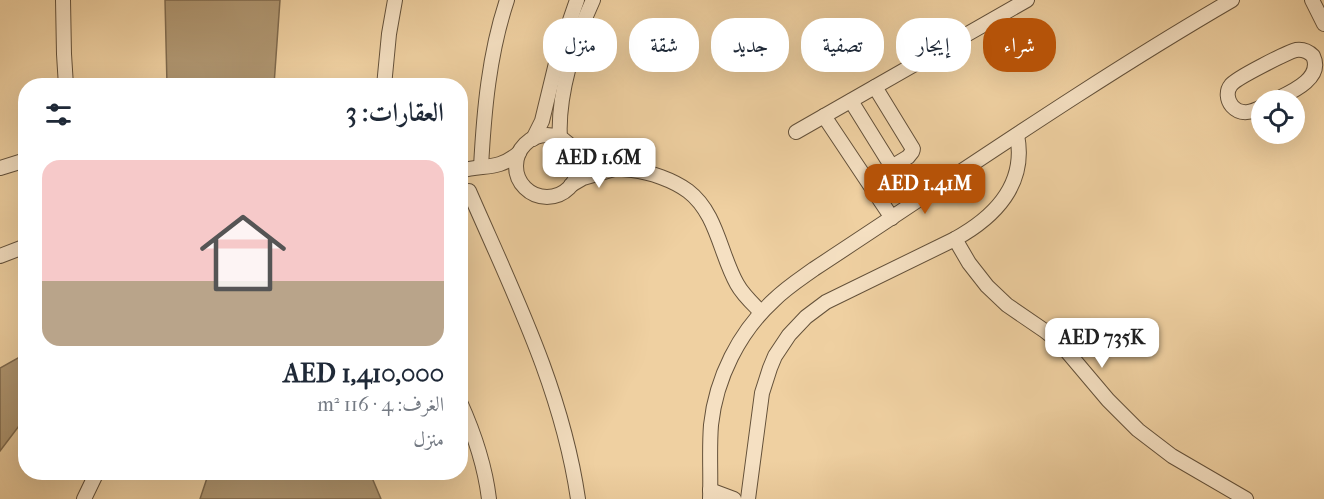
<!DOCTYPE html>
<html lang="ar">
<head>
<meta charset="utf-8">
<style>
	:root { --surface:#fff; --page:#f6f6f7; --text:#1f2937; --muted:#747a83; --accent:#b45309 }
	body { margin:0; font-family:"IM FELL French Canon",Amiri,serif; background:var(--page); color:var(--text); direction:rtl; height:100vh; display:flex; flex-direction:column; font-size:22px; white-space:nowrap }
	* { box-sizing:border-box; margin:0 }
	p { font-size:20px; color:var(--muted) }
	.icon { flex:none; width:33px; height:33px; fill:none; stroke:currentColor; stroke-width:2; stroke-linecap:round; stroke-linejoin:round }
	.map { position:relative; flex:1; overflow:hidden; direction:ltr }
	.panel { position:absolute; left:18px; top:78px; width:450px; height:402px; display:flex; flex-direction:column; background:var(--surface); border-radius:24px; box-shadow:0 6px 24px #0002; direction:rtl }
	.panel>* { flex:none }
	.banner { position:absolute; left:486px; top:18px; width:570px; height:54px; direction:rtl; display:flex; gap:12px }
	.fabs { position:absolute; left:1251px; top:90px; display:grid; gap:12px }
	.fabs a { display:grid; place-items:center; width:54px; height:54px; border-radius:50%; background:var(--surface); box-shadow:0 6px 24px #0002; font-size:30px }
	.price { position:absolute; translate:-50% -51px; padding:0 14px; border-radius:12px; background:#fff; color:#222; font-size:20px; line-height:39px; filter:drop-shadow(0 2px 3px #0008) }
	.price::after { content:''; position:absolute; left:50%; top:36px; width:18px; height:14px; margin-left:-9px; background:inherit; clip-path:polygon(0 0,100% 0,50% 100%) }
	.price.current { background:var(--accent); color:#fff }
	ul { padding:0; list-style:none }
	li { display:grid; align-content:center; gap:12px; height:318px; padding:0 24px }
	li span { display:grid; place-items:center; height:186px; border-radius:18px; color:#555 }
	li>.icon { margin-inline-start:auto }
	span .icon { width:108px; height:108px; fill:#fffc; stroke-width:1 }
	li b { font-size:26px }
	h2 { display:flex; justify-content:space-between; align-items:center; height:72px; padding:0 24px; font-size:26px }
	.pill { padding:0 21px; border-radius:24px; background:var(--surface); box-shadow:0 6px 24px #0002; font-size:21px; line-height:54px }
	.pill.current { background:var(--accent); color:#fff }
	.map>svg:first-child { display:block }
	.water { fill:#b09772; stroke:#7f6a4e; stroke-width:1.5 }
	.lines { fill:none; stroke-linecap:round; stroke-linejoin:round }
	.minor-casing { stroke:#64513a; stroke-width:16 }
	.minor { stroke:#f5e0c2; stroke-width:14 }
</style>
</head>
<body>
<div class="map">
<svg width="1324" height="499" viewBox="0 0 1324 499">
	<rect width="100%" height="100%" fill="#efd0a1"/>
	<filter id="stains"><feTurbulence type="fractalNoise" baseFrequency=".00333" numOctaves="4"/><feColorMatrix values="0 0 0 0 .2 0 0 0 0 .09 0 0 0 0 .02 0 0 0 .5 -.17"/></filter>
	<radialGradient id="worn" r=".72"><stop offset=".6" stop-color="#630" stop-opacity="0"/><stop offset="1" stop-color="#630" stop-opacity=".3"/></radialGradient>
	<g class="water">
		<path d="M 165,0 L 280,0 L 274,85 L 167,85 Z"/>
		<path d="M 25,354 L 25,418 L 0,451 L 0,368 Z"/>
		<path d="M 209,472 L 370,473 L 381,499 L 200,499 Z"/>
	</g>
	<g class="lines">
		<g class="minor-casing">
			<g id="minor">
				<path d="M 63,0 L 64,54 L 66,86"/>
				<path d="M 1312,0 L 1324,24"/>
				<path d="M 384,86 L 389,34 L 395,0"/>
				<path d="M 851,101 L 892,167"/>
				<path d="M 1262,107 C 1252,112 1241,116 1232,106 C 1227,100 1226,91 1231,85 C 1236,78 1288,52 1296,50 C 1303,49 1309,52 1313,56 C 1324,79 1289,93 1275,100"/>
				<path d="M 824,116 L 892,218"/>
				<path d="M 796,132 L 1027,0"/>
				<circle cx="547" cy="166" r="31"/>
				<path d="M 533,139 L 542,121 L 558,55 L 577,0"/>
				<path d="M 560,139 C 557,95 575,39 593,0"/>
				<path d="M 575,153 C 581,157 588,161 595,164 C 607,168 619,169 632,170 C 650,172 673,180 688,191 C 717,213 720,254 737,284 C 743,295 752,303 761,312"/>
				<path d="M 481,167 C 484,111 489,54 507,0"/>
				<path d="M 0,168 L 26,160"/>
				<path d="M 460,171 C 485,164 497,171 519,153"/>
				<path d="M 868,181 L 908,157 L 912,152 L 913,149 L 875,87"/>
				<path d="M 571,185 L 583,178 L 614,169"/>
				<path d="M 469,191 C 513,292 562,389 578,499"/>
				<path d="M 955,239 L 969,263 L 987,286 L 1007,305 L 1045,331 L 1059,342 L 1108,400 L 1138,430 L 1172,456 L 1246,499"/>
				<path d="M 0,256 L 26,246"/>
				<path d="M 460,402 C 474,433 485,466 489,499"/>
				<path d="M 710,490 L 734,499"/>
				<path d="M 84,499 L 97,472"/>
				<path d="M 710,499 C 711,474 709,450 711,425 C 716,378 739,332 774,300 C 786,288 800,279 814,269 C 953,178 1089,83 1232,0"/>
				<path d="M 748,499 L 762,393 L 770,368 L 775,356 L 789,335 L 806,317 L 826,302 L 955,239 C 995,217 1027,184 1017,135"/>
			</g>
		</g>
		<use href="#minor" class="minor"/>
	</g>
	<rect width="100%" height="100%" filter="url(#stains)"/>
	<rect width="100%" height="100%" fill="url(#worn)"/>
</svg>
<div class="fabs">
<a><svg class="icon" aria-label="locate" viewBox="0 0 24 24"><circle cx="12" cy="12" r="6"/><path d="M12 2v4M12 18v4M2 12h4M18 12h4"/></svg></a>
</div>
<b class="price" style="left:599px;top:189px">AED 1.6M</b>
<b class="price current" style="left:925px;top:215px">AED 1.41M</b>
<b class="price" style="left:1102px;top:369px">AED 735K</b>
<div class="banner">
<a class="pill current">شراء</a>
<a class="pill">إيجار</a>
<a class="pill">تصفية</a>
<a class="pill">جديد</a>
<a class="pill">شقة</a>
<a class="pill">منزل</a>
</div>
<section class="panel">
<h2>العقارات: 3<svg class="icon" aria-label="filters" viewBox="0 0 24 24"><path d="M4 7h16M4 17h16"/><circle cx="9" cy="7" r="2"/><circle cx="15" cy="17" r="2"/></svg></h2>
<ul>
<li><span style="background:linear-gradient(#f6c9c9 65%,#b9a48a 0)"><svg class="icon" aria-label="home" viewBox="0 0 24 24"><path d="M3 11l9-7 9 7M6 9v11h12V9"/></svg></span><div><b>AED 1,410,000</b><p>الغرف: 4 · 116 m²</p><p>منزل</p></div></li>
</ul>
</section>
</div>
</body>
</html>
